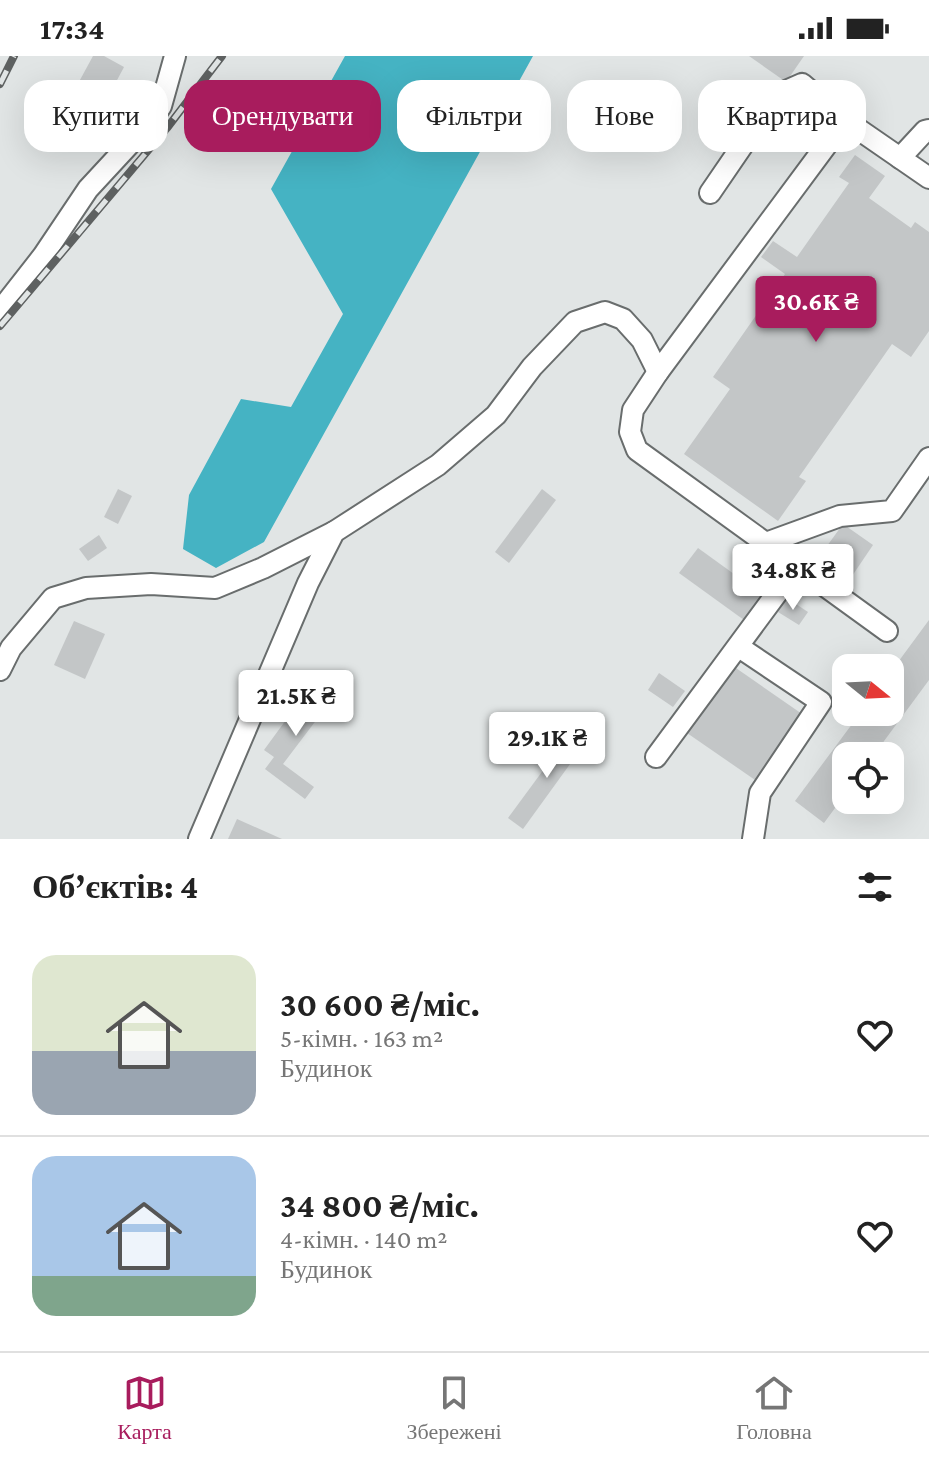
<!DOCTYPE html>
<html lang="uk">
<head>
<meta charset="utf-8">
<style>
	:root { --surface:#fff; --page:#f2f2f2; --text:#222; --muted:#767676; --line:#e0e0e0; --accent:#a81c5d }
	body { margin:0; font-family:"Crimson Pro",serif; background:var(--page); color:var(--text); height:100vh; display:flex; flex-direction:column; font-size:30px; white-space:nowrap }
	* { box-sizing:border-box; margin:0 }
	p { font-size:26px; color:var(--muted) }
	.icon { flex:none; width:44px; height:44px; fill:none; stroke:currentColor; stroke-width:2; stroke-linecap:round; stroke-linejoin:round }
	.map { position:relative; height:783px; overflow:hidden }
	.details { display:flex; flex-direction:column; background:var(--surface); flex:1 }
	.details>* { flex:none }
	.hud { position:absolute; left:24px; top:24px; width:882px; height:72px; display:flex; gap:16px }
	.needle { width:52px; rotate:108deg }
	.tools { position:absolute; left:832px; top:598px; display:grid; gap:16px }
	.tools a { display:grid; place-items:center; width:72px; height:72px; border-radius:16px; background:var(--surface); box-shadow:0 8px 32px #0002; font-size:40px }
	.price { position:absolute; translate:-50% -68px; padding:0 18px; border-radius:8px; background:#fff; color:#222; font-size:26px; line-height:52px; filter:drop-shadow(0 2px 4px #0008) }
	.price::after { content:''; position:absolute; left:50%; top:48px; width:24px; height:18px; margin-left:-12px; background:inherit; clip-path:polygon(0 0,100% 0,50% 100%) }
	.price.current { background:var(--accent); color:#fff }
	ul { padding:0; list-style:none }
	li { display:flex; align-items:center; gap:24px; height:200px; padding:0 32px }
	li+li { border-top:2px solid var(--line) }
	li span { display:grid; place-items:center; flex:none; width:224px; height:160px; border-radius:24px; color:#555 }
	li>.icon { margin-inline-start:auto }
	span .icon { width:96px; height:96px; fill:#fffc; stroke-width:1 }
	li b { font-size:34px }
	h2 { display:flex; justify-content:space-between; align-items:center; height:96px; padding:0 32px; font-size:34px }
	.chip { padding:0 28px; border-radius:24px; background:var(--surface); box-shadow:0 8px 32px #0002; font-size:28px; line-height:72px }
	.chip.current { background:var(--accent); color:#fff }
	.status { display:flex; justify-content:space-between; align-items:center; height:56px; padding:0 40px; background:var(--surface); direction:ltr }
	.status svg { height:22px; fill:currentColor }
	.dock { display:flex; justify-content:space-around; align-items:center; height:112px; border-top:2px solid var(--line); background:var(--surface); font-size:22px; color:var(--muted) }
	.dock a { display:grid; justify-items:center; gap:4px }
	.dock .current { color:var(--accent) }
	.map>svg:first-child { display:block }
	.forest { fill:#45b3c3 }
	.building { fill:#c3c6c7 }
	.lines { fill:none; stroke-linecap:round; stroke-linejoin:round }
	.minor-casing { stroke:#696d6d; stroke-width:24 }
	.minor { stroke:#fff; stroke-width:20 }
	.rail-casing { stroke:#5e6161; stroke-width:8 }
	.rail { stroke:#e1e5e5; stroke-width:5; stroke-dasharray:15; stroke-linecap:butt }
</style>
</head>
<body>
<div class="status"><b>17:34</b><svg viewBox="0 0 49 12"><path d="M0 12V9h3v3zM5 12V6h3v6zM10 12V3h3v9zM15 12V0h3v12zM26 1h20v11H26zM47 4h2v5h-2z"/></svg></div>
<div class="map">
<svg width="929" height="783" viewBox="0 0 929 783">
	<rect width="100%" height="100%" fill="#e1e5e5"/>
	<path class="forest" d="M 345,0 L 533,0 L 264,486 L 216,512 L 183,493 L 189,439 L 241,343 L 291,351 L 343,258 L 271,133 Z"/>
	<g class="building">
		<path d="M 93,0 L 104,0 L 124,11 L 97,62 L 68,46 Z"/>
		<path d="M 749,0 L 804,0 L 786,26 Z"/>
		<path d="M 855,99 L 885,120 L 869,142 L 911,172 L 915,166 L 929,176 L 929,275 L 911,301 L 892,288 L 799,421 L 806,425 L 778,465 L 684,398 L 730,333 L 713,321 L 785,218 L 761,201 L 773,185 L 797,201 L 849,127 L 839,121 Z"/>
		<path d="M 118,433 L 132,440 L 118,468 L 104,461 Z"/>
		<path d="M 542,433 L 556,444 L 509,507 L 495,496 Z"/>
		<path d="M 843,468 L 873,489 L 850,523 L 819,501 Z"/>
		<path d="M 99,479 L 107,492 L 88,505 L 79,493 Z"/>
		<path d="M 698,492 L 763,539 L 744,564 L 679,517 Z"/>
		<path d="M 787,542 L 808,556 L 799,569 L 778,556 Z"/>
		<path d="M 929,564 L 929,624 L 873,700 L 846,700 L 846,737 L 824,767 L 795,745 L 861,656 L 890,656 L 890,617 Z"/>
		<path d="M 74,565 L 105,578 L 85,623 L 54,609 Z"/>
		<path d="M 733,610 L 805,660 L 758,726 L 687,677 Z"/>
		<path d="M 659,617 L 685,635 L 673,651 L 648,634 Z"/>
		<path d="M 313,627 L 333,642 L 283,708 L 314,731 L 305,743 L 265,713 L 274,701 L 264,694 Z"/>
		<path d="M 572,675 L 586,686 L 523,773 L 508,762 Z"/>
		<path d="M 237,763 L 282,783 L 228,783 Z"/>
	</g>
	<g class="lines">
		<g class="minor-casing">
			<g id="minor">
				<path d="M 845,64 L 658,316 L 633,354 L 630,376 L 637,394 L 887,575"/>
				<path d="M 900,102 L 925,75 L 929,74"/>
				<path d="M 710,137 L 777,39 L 802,28 L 845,64 L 929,122"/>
				<path d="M 0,255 L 43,200 L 88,133 L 150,66 L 161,50 L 175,0"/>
				<path d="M 766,487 L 840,460 L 892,455 L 929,402"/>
				<path d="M 739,591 L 821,646 L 760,737 L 753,783"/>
				<path d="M 0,614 L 11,592 L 53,542 L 86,532 L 151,528 L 215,532 L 263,512 L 334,476"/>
				<path d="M 656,701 L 797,510"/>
				<path d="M 199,783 L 308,527 L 334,476 L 438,409 L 496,359 L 532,311 L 575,266 L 605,256 L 623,263 L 642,284 L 658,316"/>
			</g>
		</g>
		<use href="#minor" class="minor"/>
		<g class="rail-casing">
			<g id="rail">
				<path d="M 0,28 L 14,0"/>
				<path d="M 0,270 L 167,72 L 222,0"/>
			</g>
		</g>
		<use href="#rail" class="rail"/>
	</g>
</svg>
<div class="tools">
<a><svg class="needle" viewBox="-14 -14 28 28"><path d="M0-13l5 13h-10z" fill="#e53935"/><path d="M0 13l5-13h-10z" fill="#767676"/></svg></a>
<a><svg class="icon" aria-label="locate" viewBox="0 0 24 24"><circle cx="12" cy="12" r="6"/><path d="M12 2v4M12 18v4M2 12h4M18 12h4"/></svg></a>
</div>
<b class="price current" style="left:816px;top:288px">30.6K ₴</b>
<b class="price" style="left:793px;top:556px">34.8K ₴</b>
<b class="price" style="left:296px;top:682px">21.5K ₴</b>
<b class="price" style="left:547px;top:724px">29.1K ₴</b>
<div class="hud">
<a class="chip">Купити</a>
<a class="chip current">Орендувати</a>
<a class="chip">Фільтри</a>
<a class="chip">Нове</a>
<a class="chip">Квартира</a>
</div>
</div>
<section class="details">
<h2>Об’єктів: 4<svg class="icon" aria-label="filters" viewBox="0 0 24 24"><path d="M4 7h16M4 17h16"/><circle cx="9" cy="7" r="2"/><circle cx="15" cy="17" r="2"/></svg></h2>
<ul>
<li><span style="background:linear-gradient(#dfe7d0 60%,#9aa5b1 0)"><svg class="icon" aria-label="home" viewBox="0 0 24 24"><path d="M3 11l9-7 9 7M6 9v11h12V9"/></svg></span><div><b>30 600 ₴/міс.</b><p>5-кімн. · 163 m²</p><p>Будинок</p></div><svg class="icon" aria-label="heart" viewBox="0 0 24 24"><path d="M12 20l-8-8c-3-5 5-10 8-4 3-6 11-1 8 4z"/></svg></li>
<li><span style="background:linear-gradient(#a9c7e8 75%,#7fa58c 0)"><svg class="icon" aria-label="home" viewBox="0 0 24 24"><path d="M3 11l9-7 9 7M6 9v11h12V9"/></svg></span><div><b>34 800 ₴/міс.</b><p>4-кімн. · 140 m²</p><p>Будинок</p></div><svg class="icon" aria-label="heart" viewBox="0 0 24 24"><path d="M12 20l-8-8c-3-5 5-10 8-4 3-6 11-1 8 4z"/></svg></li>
</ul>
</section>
<nav class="dock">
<a class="current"><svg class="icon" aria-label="map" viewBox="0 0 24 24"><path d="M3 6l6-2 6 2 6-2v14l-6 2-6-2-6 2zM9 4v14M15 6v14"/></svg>Карта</a>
<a><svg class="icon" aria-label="saved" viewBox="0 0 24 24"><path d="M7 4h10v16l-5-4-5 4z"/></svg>Збережені</a>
<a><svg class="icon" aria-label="home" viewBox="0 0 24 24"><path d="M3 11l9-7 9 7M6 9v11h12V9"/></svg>Головна</a>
</nav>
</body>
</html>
